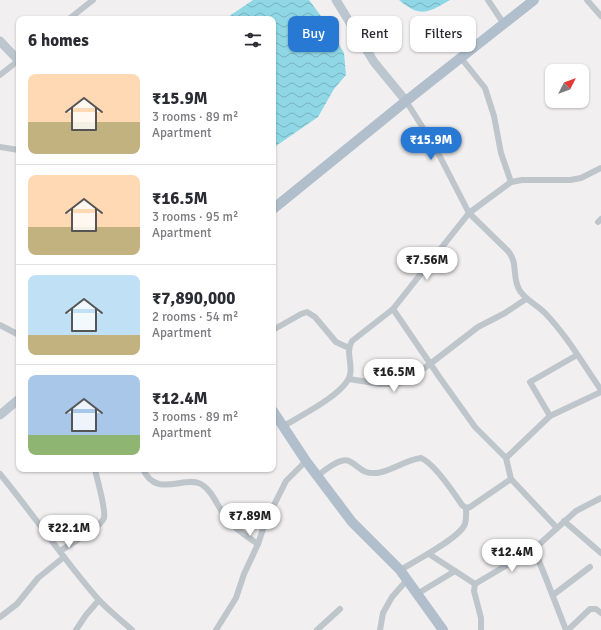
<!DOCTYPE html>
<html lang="en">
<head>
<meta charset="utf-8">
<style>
	:root { --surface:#fff; --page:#f7f7f7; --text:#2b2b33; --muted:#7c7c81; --line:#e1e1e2; --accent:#2779d3 }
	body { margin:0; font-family:Signika,sans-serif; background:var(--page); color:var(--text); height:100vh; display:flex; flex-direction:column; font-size:15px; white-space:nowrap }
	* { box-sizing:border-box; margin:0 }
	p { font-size:13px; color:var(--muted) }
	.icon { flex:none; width:22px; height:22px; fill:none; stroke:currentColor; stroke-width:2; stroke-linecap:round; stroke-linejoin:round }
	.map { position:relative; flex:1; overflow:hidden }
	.panel { position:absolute; left:16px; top:16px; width:260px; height:456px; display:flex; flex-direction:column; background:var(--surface); border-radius:8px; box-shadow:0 1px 3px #0004 }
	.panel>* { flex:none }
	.guide { position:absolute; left:288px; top:16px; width:253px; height:36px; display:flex; gap:8px }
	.needle { width:26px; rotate:48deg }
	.fabs { position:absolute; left:545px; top:64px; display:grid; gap:8px }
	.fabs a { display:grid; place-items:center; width:44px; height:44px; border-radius:8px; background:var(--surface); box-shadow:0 1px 3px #0004; font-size:20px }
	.price { position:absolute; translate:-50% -34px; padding:0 9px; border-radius:14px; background:#fff; color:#222; font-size:13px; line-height:26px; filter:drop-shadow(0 1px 2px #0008) }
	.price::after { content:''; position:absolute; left:50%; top:24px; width:12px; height:9px; margin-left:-6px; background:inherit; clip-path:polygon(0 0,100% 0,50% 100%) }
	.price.selected { background:var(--accent); color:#fff }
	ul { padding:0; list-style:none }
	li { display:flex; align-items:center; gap:12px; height:100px; padding:0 12px }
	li+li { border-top:1px solid var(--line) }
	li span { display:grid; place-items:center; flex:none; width:112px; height:80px; border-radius:8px; color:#555 }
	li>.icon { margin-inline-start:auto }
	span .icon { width:48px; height:48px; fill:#fffc; stroke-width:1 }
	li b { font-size:17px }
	h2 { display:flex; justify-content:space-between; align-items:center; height:48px; padding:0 12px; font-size:17px }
	.pill { padding:0 14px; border-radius:8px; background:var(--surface); box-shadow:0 1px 3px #0004; font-size:14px; line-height:36px }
	.pill.selected { background:var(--accent); color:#fff }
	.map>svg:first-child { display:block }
	.water { fill:url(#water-waves) }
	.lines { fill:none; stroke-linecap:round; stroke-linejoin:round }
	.street { stroke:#bec6cc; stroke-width:6 }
	.secondary { stroke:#bcc6cf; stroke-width:9 }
	.primary { stroke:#b0bfcb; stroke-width:10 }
</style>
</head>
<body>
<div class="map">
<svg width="601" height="630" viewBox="0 0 601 630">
	<defs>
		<pattern id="water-waves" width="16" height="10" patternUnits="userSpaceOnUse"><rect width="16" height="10" fill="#90d7e5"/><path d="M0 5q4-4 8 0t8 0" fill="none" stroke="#78b1bd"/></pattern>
	</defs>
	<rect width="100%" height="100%" fill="#f1efef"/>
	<g class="water">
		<path d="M 253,0 L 309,0 L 327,24 L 326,38 L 332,44 L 337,41 L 344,53 L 346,75 L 334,89 L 318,117 L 273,148 L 273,19 L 225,19 Z"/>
		<path d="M 399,0 L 450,0 C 428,13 420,18 399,0 Z"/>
	</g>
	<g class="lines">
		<g class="street">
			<path d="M 488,0 L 504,24"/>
			<path d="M 587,0 L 601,16"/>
			<path d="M 69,19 L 93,0"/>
			<path d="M 461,58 L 485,88 L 494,116 L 501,153 L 511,182"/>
			<path d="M 0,75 L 19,60"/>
			<path d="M 406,101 L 435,147 L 469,213 L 508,251 C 519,264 511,277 520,291 C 527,301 537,305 545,313 C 567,336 583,364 601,390"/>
			<path d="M 0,147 L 19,150"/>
			<path d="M 598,222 L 601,219"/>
			<path d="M 393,309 L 440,378 L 475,427 L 506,458"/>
			<path d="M 0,325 L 19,335"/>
			<path d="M 273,330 L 301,314 L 307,312 L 315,317 L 336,342 L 349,348"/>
			<path d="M 349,379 L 381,384 L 397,384 L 406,381 L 430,364 L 478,327 L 505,313 L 526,299"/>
			<path d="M 550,416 L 530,382 L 577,355"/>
			<path d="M 282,427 C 300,416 345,394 350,375 C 353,364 345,352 352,341 L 393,309 L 469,213 L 511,182 L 522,180 L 570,180 L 581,178 L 601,168"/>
			<path d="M 143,469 C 156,499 185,475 201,484 C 213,491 218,508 227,519 C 235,529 246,536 258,544"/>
			<path d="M 0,474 C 34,515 63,559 98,599 C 108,610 121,620 132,630"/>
			<path d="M 317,476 C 324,471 340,457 349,461 C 361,467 361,474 377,473 C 392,471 405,460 421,458 C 434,463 454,493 462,505 L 466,508 L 470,507 L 511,479"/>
			<path d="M 564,521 L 601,553"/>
			<path d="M 557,528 L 511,479 L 506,458 L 550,416 L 601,392"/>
			<path d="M 534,549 L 547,581 L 566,630"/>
			<path d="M 60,551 C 69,545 101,527 104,518 C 106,508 97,480 95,469"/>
			<path d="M 429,554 L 475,584"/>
			<path d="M 400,570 C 414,562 457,539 464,526 C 467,521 466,513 466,508"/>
			<path d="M 417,594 L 455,571"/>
			<path d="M 553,595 L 590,567"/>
			<path d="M 0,617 L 17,604 L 38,578 L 64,557"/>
			<path d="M 76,630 L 86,615 L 99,600"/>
			<path d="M 216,630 L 236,598 L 244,574 L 258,544 L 265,523 L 286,481 L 306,461"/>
			<path d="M 317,630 L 340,609"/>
			<path d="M 380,630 L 383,613 L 392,597 L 407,580"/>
			<path d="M 481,630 L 481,618 L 474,591 L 475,584 L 534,549 L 576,511 L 601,498"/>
			<path d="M 568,630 L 590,609 L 596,609 L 601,613"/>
		</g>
		<g class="secondary">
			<path d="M 336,0 L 374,62 L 406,101"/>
			<path d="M 0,41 L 19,61"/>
			<path d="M 0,415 L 19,399"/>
		</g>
		<g class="primary">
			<path d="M 273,209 L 406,101 L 534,0"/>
			<path d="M 273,411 L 306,461 L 352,522 L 400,570 L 443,630"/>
		</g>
	</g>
</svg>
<div class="fabs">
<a><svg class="needle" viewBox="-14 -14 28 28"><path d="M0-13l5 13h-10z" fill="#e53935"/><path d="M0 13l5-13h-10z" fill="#7c7c81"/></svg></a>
</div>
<b class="price selected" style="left:431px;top:161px">₹15.9M</b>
<b class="price" style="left:427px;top:281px">₹7.56M</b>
<b class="price" style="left:394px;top:393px">₹16.5M</b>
<b class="price" style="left:250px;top:537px">₹7.89M</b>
<b class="price" style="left:69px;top:549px">₹22.1M</b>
<b class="price" style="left:512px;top:573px">₹12.4M</b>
<div class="guide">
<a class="pill selected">Buy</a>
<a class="pill">Rent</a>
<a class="pill">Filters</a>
</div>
<section class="panel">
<h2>6 homes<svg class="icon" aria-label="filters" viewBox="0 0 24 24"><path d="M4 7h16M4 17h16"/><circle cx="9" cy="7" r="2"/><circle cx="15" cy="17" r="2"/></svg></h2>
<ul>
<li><span style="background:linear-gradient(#ffd9b3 60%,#c2b280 0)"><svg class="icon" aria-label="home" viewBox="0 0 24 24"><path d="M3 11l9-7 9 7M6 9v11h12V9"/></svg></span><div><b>₹15.9M</b><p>3 rooms · 89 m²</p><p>Apartment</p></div></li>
<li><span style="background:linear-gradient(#ffd9b3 65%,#c2b280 0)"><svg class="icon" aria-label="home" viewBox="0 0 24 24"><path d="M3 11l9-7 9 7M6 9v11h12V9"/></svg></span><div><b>₹16.5M</b><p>3 rooms · 95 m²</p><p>Apartment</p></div></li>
<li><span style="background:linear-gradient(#bfe0f5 75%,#c2b280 0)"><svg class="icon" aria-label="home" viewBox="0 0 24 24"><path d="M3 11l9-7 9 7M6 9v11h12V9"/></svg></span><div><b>₹7,890,000</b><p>2 rooms · 54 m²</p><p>Apartment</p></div></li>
<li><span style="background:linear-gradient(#a9c7e8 75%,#8fb573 0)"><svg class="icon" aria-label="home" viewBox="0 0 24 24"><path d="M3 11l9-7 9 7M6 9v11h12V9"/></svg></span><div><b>₹12.4M</b><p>3 rooms · 89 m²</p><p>Apartment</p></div></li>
</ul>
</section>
</div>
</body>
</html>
